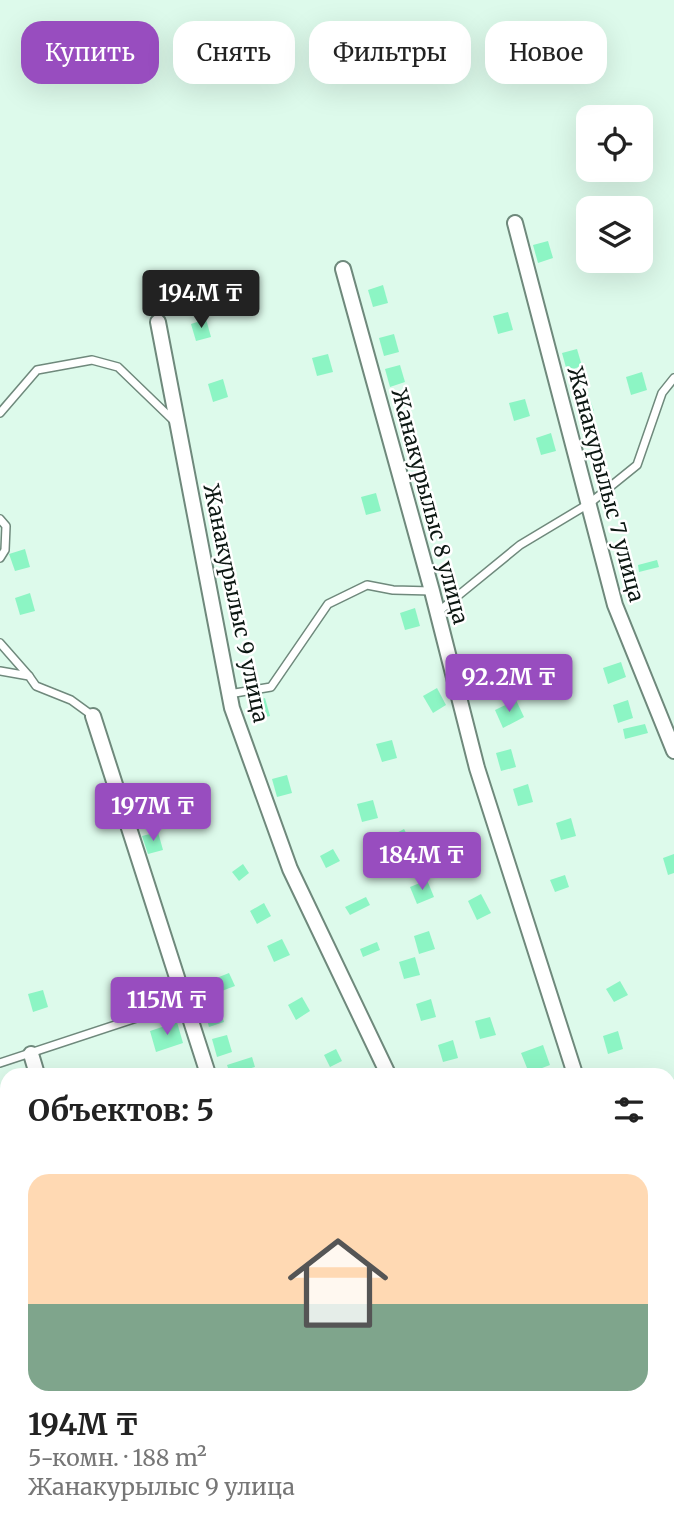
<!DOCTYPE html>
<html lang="ru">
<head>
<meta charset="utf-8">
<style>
	:root { --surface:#fff; --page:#f6f6f6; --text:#222; --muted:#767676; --accent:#984dbf }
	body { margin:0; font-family:Merriweather,serif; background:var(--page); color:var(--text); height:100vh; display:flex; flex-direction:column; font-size:26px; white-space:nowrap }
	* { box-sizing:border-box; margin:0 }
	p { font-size:23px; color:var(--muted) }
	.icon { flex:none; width:38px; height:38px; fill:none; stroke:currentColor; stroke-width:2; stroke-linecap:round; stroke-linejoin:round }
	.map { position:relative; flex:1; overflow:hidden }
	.drawer { position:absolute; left:0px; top:1068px; width:676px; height:471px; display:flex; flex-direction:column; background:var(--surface); border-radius:21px 21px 0 0; box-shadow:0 7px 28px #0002 }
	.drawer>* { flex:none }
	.hud { position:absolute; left:21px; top:21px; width:634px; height:63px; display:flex; gap:14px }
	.tools { position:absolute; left:576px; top:105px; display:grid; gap:14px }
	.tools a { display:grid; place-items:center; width:77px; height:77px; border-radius:14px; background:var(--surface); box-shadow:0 7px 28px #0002; font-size:35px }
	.price { position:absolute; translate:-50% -60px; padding:0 16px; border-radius:7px; background:var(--accent); color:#fff; font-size:23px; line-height:46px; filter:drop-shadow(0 2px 4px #0008) }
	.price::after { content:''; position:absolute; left:50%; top:42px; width:21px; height:16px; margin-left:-10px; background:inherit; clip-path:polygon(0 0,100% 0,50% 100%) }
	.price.on { background:#222; color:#fff }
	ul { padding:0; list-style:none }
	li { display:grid; align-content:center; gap:14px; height:371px; padding:0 28px }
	li span { display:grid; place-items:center; height:217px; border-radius:21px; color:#555 }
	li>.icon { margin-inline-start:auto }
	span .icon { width:126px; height:126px; fill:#fffc; stroke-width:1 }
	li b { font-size:30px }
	h2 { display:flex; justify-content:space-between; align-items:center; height:84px; padding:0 28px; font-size:30px }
	.pill { padding:0 24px; border-radius:21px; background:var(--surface); box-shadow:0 7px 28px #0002; font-size:24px; line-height:63px }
	.pill.on { background:var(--accent); color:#fff }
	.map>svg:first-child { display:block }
	.building { fill:#8cf5c4 }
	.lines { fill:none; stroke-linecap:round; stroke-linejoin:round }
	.lane-casing { stroke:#6f897c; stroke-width:10 }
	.street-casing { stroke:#6f897c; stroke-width:18 }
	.lane { stroke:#fff; stroke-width:7 }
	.street { stroke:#fff; stroke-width:14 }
	.labels { text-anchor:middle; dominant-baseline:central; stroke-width:5; stroke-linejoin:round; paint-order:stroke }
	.street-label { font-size:21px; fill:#0c1712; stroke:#fff }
</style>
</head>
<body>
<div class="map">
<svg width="674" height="1537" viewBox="0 0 674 1537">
	<rect width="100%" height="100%" fill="#ddfaeb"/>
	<g class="building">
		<path d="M 548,241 L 553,258 L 538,263 L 533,245 Z"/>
		<path d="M 383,285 L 388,303 L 373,307 L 368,290 Z"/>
		<path d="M 508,312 L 513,330 L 498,334 L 493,316 Z"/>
		<path d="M 206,319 L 211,337 L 196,341 L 191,324 Z"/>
		<path d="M 394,334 L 399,352 L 384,356 L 379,338 Z"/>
		<path d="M 577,349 L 582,366 L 567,371 L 562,353 Z"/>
		<path d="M 328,354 L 333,372 L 317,376 L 312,358 Z"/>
		<path d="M 400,365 L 405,382 L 390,387 L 385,369 Z"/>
		<path d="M 642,372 L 647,390 L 631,395 L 626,377 Z"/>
		<path d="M 223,379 L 228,397 L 213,402 L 208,384 Z"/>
		<path d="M 588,393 L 594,411 L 578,416 L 573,398 Z"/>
		<path d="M 525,399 L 530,416 L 514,421 L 509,403 Z"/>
		<path d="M 551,433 L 556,451 L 541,455 L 536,438 Z"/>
		<path d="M 376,493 L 381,511 L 366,515 L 361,497 Z"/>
		<path d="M 25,549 L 30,567 L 15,571 L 9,554 Z"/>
		<path d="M 657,560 L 659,567 L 639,572 L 638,565 Z"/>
		<path d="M 30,593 L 35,611 L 20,615 L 15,598 Z"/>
		<path d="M 415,608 L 420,626 L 405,630 L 400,613 Z"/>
		<path d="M 567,656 L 572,674 L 557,678 L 551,661 Z"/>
		<path d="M 621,662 L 626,677 L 608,684 L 603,668 Z"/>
		<path d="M 491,672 L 496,690 L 481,694 L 476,676 Z"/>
		<path d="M 437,688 L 446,705 L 433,713 L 423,696 Z"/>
		<path d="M 265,698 L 270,716 L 254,720 L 249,703 Z"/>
		<path d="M 516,700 L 524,717 L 503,728 L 495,710 Z"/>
		<path d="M 628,700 L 633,718 L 618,723 L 613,705 Z"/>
		<path d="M 645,724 L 648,733 L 625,739 L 623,729 Z"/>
		<path d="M 392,740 L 397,758 L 382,762 L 376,744 Z"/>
		<path d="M 511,749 L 516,767 L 501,771 L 496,753 Z"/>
		<path d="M 287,775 L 292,793 L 277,797 L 272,779 Z"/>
		<path d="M 528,784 L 533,802 L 518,806 L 513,789 Z"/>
		<path d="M 147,785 L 152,803 L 137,807 L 132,790 Z"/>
		<path d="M 373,800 L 378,818 L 362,822 L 357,804 Z"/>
		<path d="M 571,818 L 576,836 L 561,840 L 556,823 Z"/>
		<path d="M 404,829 L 412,844 L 394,853 L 387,838 Z"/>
		<path d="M 158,832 L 163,850 L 148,854 L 142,836 Z"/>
		<path d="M 333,849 L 340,861 L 326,868 L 320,856 Z"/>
		<path d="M 418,854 L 423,871 L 408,876 L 403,858 Z"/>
		<path d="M 674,854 L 674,873 L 668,875 L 663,858 Z"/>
		<path d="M 243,864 L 249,873 L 239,881 L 232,872 Z"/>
		<path d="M 565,875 L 569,887 L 555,892 L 550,880 Z"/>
		<path d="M 427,880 L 434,897 L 417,904 L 410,887 Z"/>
		<path d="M 481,894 L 491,913 L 477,920 L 468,901 Z"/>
		<path d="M 366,897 L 370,905 L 350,915 L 345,907 Z"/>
		<path d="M 264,903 L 271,916 L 257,924 L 250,911 Z"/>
		<path d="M 429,931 L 435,949 L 419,954 L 414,936 Z"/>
		<path d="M 282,939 L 290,955 L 274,962 L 267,946 Z"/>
		<path d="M 377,942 L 380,950 L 363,957 L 360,949 Z"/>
		<path d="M 415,957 L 420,975 L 404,979 L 399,962 Z"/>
		<path d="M 229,973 L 235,986 L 219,992 L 214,979 Z"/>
		<path d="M 620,981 L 628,995 L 614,1002 L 606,989 Z"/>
		<path d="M 43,990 L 48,1007 L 33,1012 L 28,994 Z"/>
		<path d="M 302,997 L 310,1011 L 296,1020 L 288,1005 Z"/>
		<path d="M 431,999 L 436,1017 L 421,1021 L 416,1004 Z"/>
		<path d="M 219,1004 L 224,1022 L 209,1027 L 204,1009 Z"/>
		<path d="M 490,1017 L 496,1035 L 480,1039 L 475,1021 Z"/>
		<path d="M 177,1022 L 183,1043 L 156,1052 L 150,1031 Z"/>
		<path d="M 618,1031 L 623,1049 L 608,1054 L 603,1036 Z"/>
		<path d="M 227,1035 L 232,1052 L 217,1057 L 212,1039 Z"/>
		<path d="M 453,1040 L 458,1058 L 443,1062 L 438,1045 Z"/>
		<path d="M 543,1045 L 550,1065 L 529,1073 L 521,1053 Z"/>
		<path d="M 336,1049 L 342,1061 L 330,1067 L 324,1055 Z"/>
		<path d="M 252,1057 L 255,1067 L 230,1074 L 227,1065 Z"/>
		<path d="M 674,1093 L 674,1112 L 668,1115 L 668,1095 Z"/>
		<path d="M 674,1236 L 674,1256 L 670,1257 L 668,1238 Z"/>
		<path d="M 674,1428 L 674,1450 L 668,1451 L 668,1430 Z"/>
		<path d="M 7,1439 L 7,1458 L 3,1459 L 0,1441 Z"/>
		<path d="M 133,1531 L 151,1531 L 152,1537 L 132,1537 L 130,1532 Z"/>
	</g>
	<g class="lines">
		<g class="lane-casing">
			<g id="lane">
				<path d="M 0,413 L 37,370 L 92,360 L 118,367 L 175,422"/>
				<path d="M 0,519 L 6,526 L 5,550 L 0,558"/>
				<path d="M 438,612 L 520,545 L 590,503 L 637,465 L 662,393 L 674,378"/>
				<path d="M 0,643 L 29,676"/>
				<path d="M 0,671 L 29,676 L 36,686 L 71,700 L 93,716"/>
				<path d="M 229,694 L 271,687 L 328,604 L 367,585 L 393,590 L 432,591"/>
				<path d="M 0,1063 L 185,1002"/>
				<path d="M 0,1367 L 7,1365"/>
			</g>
		</g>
		<g class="street-casing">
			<g id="street">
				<path d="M 515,223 L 615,605 L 674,751"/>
				<path d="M 343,269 L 432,591 L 477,768 L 575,1074"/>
				<path d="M 158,322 L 232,708 L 290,869 L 388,1074"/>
				<path d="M 93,716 L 208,1074"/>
				<path d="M 31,1054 L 37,1074"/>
				<path d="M 668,1352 L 674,1368"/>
				<path d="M 668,1502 L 674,1500"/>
				<path d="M 168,1531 L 170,1537"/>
				<path d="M 353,1531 L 355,1537"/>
				<path d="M 559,1537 L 577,1531"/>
			</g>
		</g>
		<use href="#lane" class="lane"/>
		<use href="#street" class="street"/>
	</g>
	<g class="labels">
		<g class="street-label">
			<text transform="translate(606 484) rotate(75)">Жанакурылыс 7 улица</text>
			<text transform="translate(430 506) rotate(75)">Жанакурылыс 8 улица</text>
			<text transform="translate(236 603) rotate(78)">Жанакурылыс 9 улица</text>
		</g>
	</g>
</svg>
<div class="tools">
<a><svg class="icon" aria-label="locate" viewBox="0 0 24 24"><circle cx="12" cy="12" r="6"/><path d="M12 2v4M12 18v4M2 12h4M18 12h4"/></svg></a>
<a><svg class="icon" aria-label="layers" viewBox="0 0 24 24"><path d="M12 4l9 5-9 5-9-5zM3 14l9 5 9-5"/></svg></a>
</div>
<b class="price on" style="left:201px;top:330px">194M ₸</b>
<b class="price" style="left:509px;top:714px">92.2M ₸</b>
<b class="price" style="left:153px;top:843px">197M ₸</b>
<b class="price" style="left:422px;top:892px">184M ₸</b>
<b class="price" style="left:167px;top:1037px">115M ₸</b>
<div class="hud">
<a class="pill on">Купить</a>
<a class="pill">Снять</a>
<a class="pill">Фильтры</a>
<a class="pill">Новое</a>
</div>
<section class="drawer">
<h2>Объектов: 5<svg class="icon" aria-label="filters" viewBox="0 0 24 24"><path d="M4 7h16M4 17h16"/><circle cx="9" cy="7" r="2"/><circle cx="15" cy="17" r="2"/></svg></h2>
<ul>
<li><span style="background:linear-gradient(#ffd9b3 60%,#7fa58c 0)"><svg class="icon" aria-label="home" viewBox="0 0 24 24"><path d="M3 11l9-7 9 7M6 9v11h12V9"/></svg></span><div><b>194M ₸</b><p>5-комн. · 188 m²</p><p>Жанакурылыс 9 улица</p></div></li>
</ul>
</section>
</div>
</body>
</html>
